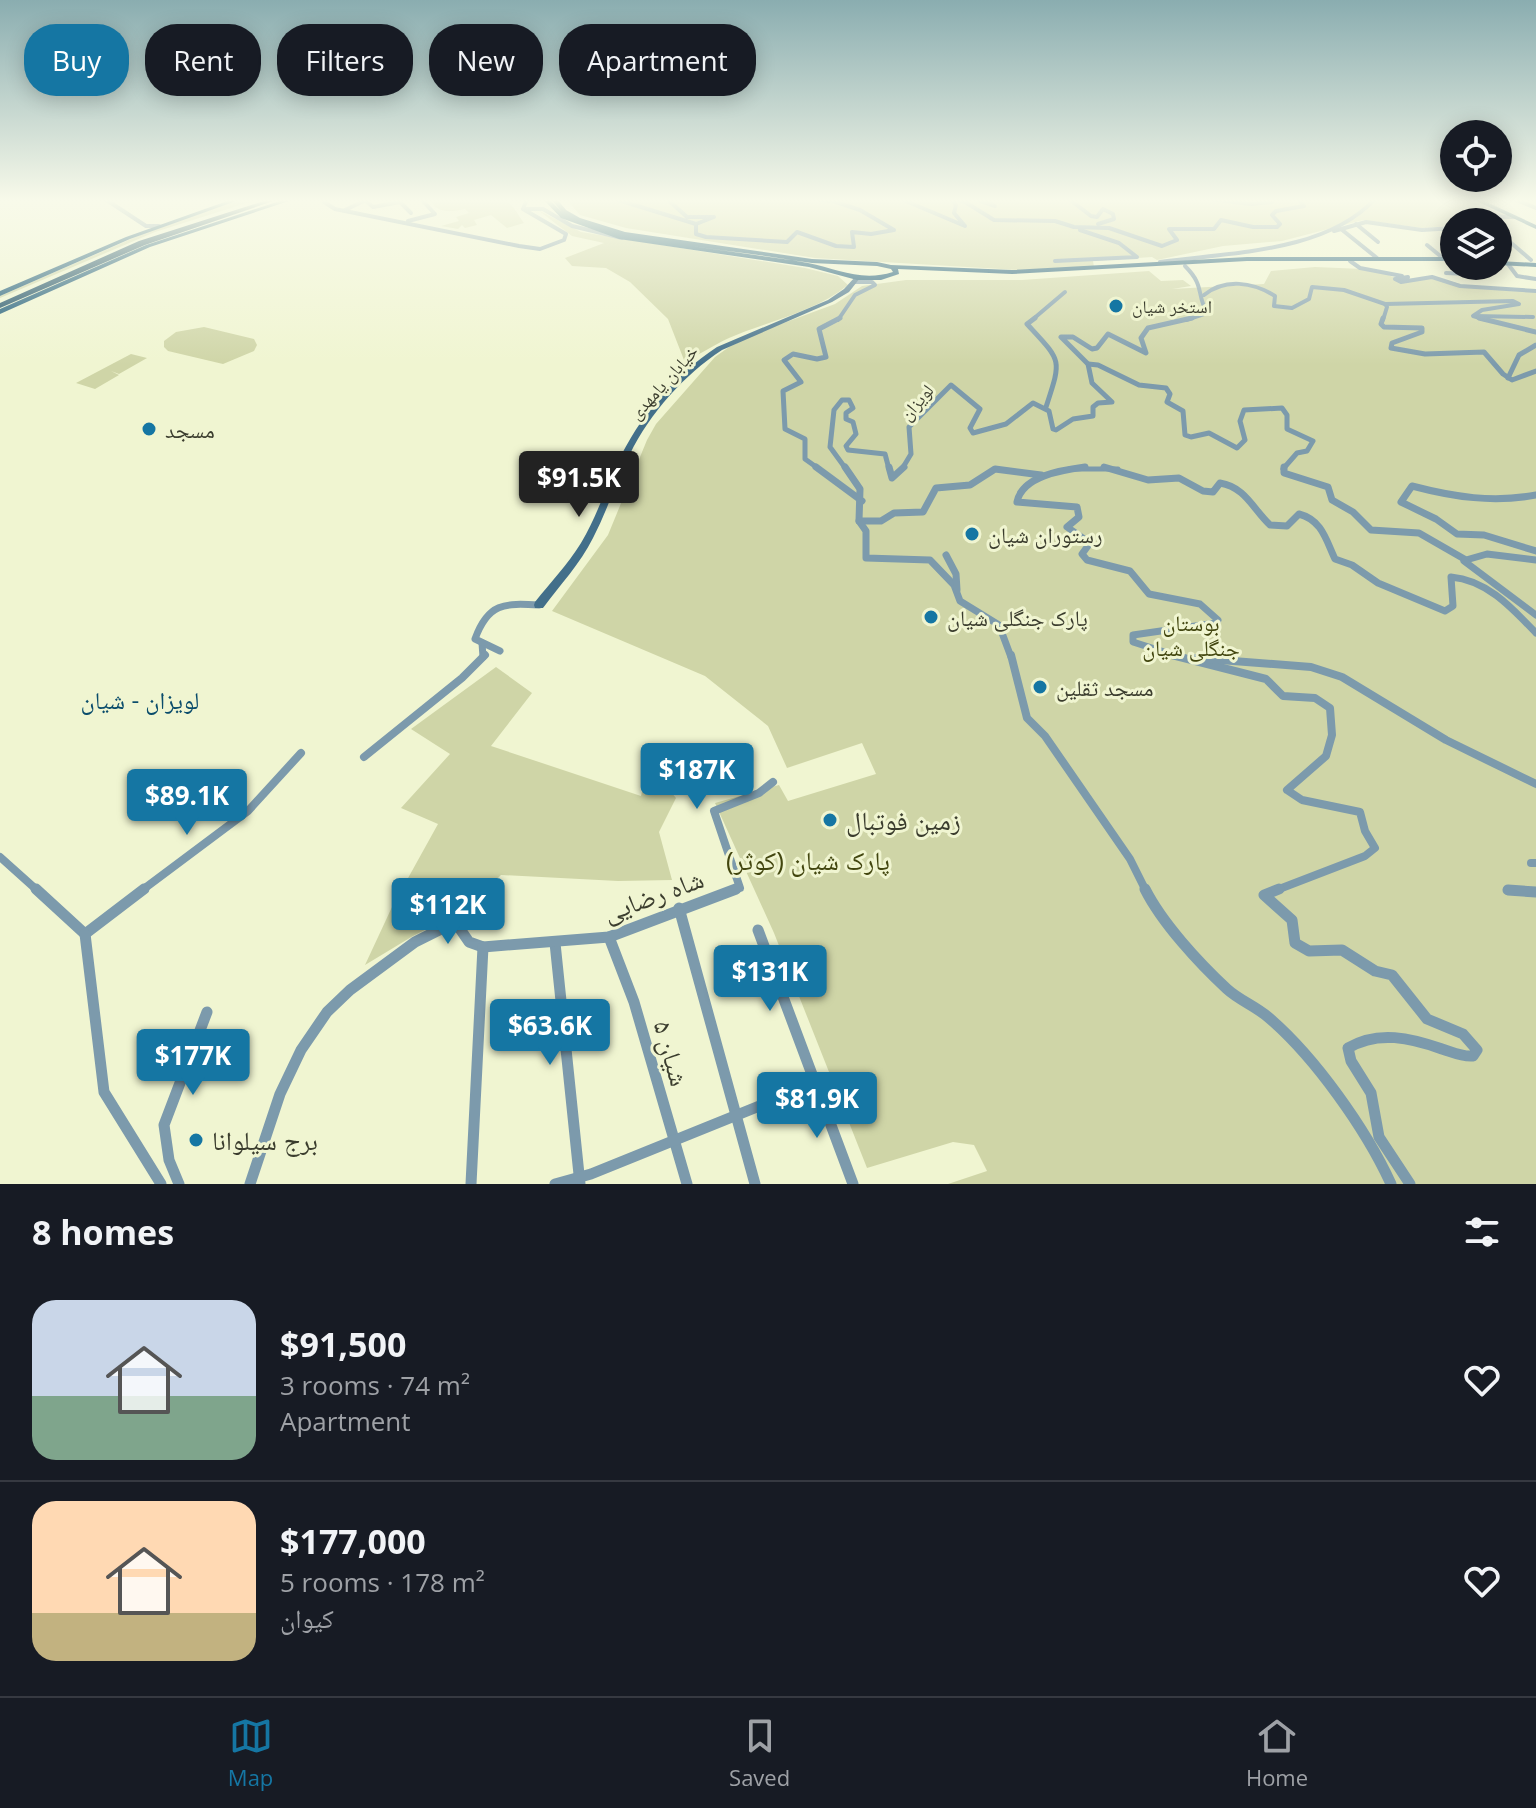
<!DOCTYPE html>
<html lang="en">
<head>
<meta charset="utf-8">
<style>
	:root { --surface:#171b24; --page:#242831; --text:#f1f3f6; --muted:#9ea1a6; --line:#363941; --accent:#1576a3 }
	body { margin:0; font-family:"Open Sans","Noto Naskh Arabic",sans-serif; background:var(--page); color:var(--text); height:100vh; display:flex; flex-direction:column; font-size:30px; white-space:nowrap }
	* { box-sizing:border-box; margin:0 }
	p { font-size:26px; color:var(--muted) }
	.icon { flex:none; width:44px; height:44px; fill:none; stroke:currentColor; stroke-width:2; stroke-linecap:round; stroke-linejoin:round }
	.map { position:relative; height:1184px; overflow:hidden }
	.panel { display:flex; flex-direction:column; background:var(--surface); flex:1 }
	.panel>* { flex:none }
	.banner { position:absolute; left:24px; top:24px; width:800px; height:72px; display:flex; gap:16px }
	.tools { position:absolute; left:1440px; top:120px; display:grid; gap:16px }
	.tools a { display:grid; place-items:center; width:72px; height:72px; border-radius:50%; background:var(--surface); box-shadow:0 4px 20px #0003; font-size:40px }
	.price { position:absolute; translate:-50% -68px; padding:0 18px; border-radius:8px; background:var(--accent); color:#fff; font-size:26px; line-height:52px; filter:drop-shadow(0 2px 4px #0008) }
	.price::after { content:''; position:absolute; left:50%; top:48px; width:24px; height:18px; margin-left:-12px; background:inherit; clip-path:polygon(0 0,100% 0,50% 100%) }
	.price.selected { background:#222; color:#fff }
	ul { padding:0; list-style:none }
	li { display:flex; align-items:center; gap:24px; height:200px; padding:0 32px }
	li+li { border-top:2px solid var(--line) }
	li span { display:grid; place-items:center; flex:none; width:224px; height:160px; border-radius:24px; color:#555 }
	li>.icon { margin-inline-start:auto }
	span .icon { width:96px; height:96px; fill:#fffc; stroke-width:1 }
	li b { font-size:34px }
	h2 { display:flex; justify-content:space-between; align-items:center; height:96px; padding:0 32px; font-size:34px }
	.chip { padding:0 28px; border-radius:32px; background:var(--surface); box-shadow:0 4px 20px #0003; font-size:28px; line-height:72px }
	.chip.selected { background:var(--accent); color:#fff }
	.dock { display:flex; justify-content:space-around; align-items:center; height:112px; border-top:2px solid var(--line); background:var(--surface); font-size:22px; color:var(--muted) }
	.dock a { display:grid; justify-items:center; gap:4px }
	.dock .selected { color:var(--accent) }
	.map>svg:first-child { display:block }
	.green { fill:#cfd5a7 }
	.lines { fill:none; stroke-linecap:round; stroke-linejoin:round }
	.minor-far4 { stroke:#7c9aac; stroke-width:4 }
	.minor-far3 { stroke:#7c9aac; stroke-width:5 }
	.minor-far2 { stroke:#7c9aac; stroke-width:7 }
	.minor-far1 { stroke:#7c9aac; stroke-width:8 }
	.minor { stroke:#7c9aac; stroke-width:11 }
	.secondary { fill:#426f8a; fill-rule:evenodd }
	.primary { fill:#105171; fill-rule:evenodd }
	.trunk { fill:#0f445e; fill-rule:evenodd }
	.poi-dot { fill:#1576a3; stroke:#f0f5d1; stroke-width:3 }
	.labels { text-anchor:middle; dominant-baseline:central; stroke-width:6; stroke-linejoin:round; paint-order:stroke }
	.far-poi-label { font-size:18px; fill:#3b3d2e; stroke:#f0f5d1; text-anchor:start }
	.far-street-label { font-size:18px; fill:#3b3d2e; stroke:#f0f5d1 }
	.poi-label { font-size:22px; fill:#3b3d2e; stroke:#f0f5d1; text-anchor:start }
	.park-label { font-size:22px; fill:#42460f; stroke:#f0f5d1 }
	.neighbourhood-label { font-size:24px; fill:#0a4c6b; stroke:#f0f5d1 }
	.near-poi-label { font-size:26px; fill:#3b3d2e; stroke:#f0f5d1; text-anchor:start }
	.near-park-label { font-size:26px; fill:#42460f; stroke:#f0f5d1 }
	.near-street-label { font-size:26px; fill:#3b3d2e; stroke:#f0f5d1 }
</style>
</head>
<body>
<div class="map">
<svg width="1536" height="1184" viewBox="0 0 1536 1184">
	<rect width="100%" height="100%" fill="#f0f5d1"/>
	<g class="green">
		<path d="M 243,199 L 259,199 L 155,232 L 0,298 L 0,296 L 154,229 Z"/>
		<path d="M 430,199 L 486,199 L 491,202 C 511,196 513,208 524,223 L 507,228 L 491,215 L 474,220 L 477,225 L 465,228 L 462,225 L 458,229 L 441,226 L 459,221 L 456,217 L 469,213 L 465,209 C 452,212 435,214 430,199 Z"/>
		<path d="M 566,199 L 1466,199 L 1503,215 L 1463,215 L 1455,220 L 1454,226 L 1422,228 L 1363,220 L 1282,241 L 1223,246 L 1157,260 L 1152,257 L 1093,261 L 1094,267 L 1018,270 L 815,258 L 626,228 L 580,215 Z"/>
		<path d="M 538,210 L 581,232 L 805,268 L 838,276 L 848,285 C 815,312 768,321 729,338 C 713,345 701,355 684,360 L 668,319 L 630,282 L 606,268 L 572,266 L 565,258 L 604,243 L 572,236 Z"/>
		<path d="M 1315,267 L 1363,269 L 1384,273 L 1404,282 L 1429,276 L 1468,286 L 1536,291 L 1536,1184 L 948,1184 L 987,1171 L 974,1145 L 953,1142 L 867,1168 L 774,933 L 715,803 L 779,785 L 788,801 L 876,774 L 862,743 L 787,768 L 768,726 L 705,676 L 552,611 L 608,535 L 647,440 L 656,424 L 715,357 L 729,347 L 762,331 L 835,304 L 862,286 L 906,280 L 1022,280 L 1149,271 L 1161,281 L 1183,280 L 1191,286 L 1172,289 L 1264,284 L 1271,271 Z"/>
		<path d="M 204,327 L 254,339 L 257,345 L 254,351 L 223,364 L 168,351 L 164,347 L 164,341 L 176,332 Z"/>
		<path d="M 131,354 L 147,358 L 119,374 L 111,371 L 119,375 L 95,389 L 76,383 Z"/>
		<path d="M 496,667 L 532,693 L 491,746 L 641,796 L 648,765 L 676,798 L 659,832 L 672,880 L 618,881 L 501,875 L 468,908 L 413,936 L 365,965 L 392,907 L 438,824 L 401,808 L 450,754 L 411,729 Z"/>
	</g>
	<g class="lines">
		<g class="minor-far4">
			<path d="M 105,199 L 146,226 L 159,226"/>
			<path d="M 326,199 L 324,202 L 335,209 L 519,246 L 540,249 L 564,240 L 566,234 L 523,209 L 527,199"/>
			<path d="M 615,199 L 696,224 L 714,217 L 687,217 L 667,199"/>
			<path d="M 816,199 L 829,201"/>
			<path d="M 901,199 L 965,226 L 954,213 L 956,205 L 951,199"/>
			<path d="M 952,199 L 965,202 L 994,220 L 1055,221 L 1074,227 L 1109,228 L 1162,246 L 1177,240 L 1169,229 L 1214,229 L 1221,220 L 1253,227 L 1277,227 L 1280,224 L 1272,215 L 1276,211 L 1304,206 L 1298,199"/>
			<path d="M 975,199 L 995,206 L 983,199"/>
			<path d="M 1069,199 L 1091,216 L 1097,217 L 1103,209 L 1113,214 L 1114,219 L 1098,224"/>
			<path d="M 1209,199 L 1251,204 L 1272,202 L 1252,199"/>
			<path d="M 1514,199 L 1536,208"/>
			<path d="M 365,200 L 373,207 L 400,202 L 411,213"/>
			<path d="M 1487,201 L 1500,199"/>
			<path d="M 525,209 L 543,209 L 572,226 L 622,238"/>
			<path d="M 345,210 L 368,199"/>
			<path d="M 408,221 L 435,214 L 422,200 L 425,199"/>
			<path d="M 1460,222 L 1468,216 L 1513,217"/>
			<path d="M 696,224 L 696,234 L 706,237 L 787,242 L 797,232 L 836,246 L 854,247 L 852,232 L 871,234 L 894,230 L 860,210 L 827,199"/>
			<path d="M 1356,224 L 1378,242"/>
			<path d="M 1341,229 L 1377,258"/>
			<path d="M 1334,231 L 1366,222 L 1422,230 L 1454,228"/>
			<path d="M 1503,236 L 1531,260"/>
			<path d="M 1427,245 L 1444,259"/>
			<path d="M 1055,261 L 1137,257 L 1119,243 L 1080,230"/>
			<path d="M 1350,261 L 1360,268 L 1402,276"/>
			<path d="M 1160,262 C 1230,252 1325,253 1375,199"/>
			<path d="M 1508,264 L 1517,276 L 1536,279"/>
			<path d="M 1185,266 C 1205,286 1196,293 1207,313 L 1186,320"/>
			<path d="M 1446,273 L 1468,274 L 1460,266"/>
			<path d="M 1408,277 L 1395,279 L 1401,282 L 1432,277 L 1460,286 L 1536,291"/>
			<path d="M 1204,295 C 1225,278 1253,282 1275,296 L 1274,306 L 1292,308 L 1309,299 L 1312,287 L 1344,290 L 1385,304 L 1387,307 L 1383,320"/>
			<path d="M 1385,304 L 1513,301 L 1519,304 L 1482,310 L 1473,316 L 1487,320"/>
			<path d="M 1475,316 L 1533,317"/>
			<path d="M 838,320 L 855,295 L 875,285 L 872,282 L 854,282"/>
			<path d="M 1032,320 L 1065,292"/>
		</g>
		<g class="minor-far3">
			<path d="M 1035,318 L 1027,324 C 1062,362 1062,358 1046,407"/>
			<path d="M 1383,318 L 1381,324 L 1384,327 L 1422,328 L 1422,332 L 1392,343 L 1391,348 L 1425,354 L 1484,352 L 1503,374 L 1512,380 L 1536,371"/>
			<path d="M 1479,318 L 1536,332"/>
			<path d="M 1088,364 L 1098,365 L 1139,385 L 1166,388 L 1170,394 L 1167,402 L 1183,411 L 1185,435 L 1191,437 L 1209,433 L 1237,448 L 1245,440 L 1240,421 L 1244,410 L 1282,408 L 1287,415 L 1287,429 L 1313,441 L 1307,451 L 1297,453 L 1283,469"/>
			<path d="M 1508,378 L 1519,355 L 1536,345"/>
			<path d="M 819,469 L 805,459 L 805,439 L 785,429 L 783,391 L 801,382 L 784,360 L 793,354 L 817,359 L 826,357 L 819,329 L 840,318"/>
			<path d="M 846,469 L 830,447 L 834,410 L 842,400 L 849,400 L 853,408 L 846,413 L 846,419 L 853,422 L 856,434 L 846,446 L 848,450 L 885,454 L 889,469"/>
			<path d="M 902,469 L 911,454 L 909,427 L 951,385 L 980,409 L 970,428 L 973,433 L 1006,424 L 1033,403 L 1049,411 L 1053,429 L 1056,430 L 1073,419 L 1093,416 L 1093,407 L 1098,403 L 1112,402 L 1092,383 L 1088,364 L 1061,337 L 1073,337 L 1092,349 L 1097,348 L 1108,334 L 1146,353 L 1141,338 L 1148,328 L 1192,318"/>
			<path d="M 994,469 L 998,469"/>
			<path d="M 1069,469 L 1118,469"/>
		</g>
		<g class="minor-far2">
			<path d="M 816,467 L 862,501"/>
			<path d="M 845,467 L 860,489 L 859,521 L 866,531 L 866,558 L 930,560 L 954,585 L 960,601 L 999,625 L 1011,657"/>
			<path d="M 889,467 L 892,478 L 904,467"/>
			<path d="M 1085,467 C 1062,470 1022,476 1017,502 L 1077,507 L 1079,517 L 1067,527 L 1090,543 L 1082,554 L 1087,560 L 1130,571 L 1149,594 L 1200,604 L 1218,620 L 1216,623 L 1133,635 L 1133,642 L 1180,657"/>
			<path d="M 1104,467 L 1148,480 L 1179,478 L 1203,491 L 1213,492 L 1220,483 C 1245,487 1253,509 1270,525 L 1287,526 L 1299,514 C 1322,520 1326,540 1335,559 L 1352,565 L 1378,583 L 1445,611 L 1453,606 L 1451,577 C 1487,580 1512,608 1536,633"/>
			<path d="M 1284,467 L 1284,473 L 1328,487 L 1332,500 L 1353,512 L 1371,530 L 1419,533 L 1466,560 L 1487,554 L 1536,560"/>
			<path d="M 1536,495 C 1493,503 1454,497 1412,486 L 1401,502 L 1436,519 L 1457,534 L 1484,535 L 1536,551"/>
			<path d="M 859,521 L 881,521 L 894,513 L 923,512 L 936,488 L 970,485 L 995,469 L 1041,475"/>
			<path d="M 946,555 L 956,574 L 957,590"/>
			<path d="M 1464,561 L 1536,615"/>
			<path d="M 482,643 L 483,657"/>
			<path d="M 500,651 L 475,639 C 488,603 504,603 539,605"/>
		</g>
		<g class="minor-far1">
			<path d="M 1011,655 L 1027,718 L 1045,736 L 1130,859 L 1146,891"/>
			<path d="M 1172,655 L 1266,679 L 1283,696 L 1315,698 L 1330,708 L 1332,735 L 1326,756 L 1287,790 L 1302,800 L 1360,812 L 1365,831 L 1375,848 L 1365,856 L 1274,891"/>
			<path d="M 1194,658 L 1311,667 L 1342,677 L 1446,740 L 1536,784"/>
			<path d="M 364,757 L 462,678 L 485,655"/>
			<path d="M 0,857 L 38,891"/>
			<path d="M 1531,863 L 1536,863"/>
			<path d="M 1508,890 L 1528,891"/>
			<path d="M 141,891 L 248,811 L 301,753"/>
			<path d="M 731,891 L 740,888 L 714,811 L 759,793 L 773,782"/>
		</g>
		<g class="minor">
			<path d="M 36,889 L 85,934"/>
			<path d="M 1145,889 C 1162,923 1199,963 1227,989 C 1239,1000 1255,1006 1268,1017 C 1314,1056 1366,1129 1391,1184"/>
			<path d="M 1279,889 L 1264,895 L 1292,920 L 1295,943 L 1309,951 L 1342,950 L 1375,971 L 1392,975 L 1427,1019 L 1463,1034 L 1477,1050 L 1473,1056 C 1462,1057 1452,1052 1442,1049 C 1411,1038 1378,1030 1348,1048 L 1351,1061 L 1371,1093 L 1379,1137 L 1410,1184"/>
			<path d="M 1508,890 L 1536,892"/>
			<path d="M 679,908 L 755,1184"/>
			<path d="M 758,930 L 853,1184"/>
			<path d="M 85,934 L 144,889"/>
			<path d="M 85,934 L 104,1092 L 161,1184"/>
			<path d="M 609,937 L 634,1002 L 687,1184"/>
			<path d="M 555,943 L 580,1184"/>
			<path d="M 179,1184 L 169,1160 L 164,1125 L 207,1012"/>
			<path d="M 250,1184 L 280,1094 L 301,1050 L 327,1012 L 350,990 L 415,942 L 441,929 L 458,926 L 469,942 L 483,947 L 609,937 L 736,889"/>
			<path d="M 471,1184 L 483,947"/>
			<path d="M 555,1184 L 591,1174 L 814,1084"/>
		</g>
		<path class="secondary" d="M 855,277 L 860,278 L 849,292 L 832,302 L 722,350 C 684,375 650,413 630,454 C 616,482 607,511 593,538 C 580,564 560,585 543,608 L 535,608 L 534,605 L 535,602 C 550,583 568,564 581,543 C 596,518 605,490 617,464 C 639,417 674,375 717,347 L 828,300 L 844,289 Z"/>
		<g class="primary">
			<path d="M 233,199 L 242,199 L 130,239 L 0,296 L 0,291 L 126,237 Z"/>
			<path d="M 286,199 L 295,199 L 150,247 L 0,314 L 0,309 L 146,245 Z"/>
			<path d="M 543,199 L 549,199 L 561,211 L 551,199 L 557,199 L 566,210 L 580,218 L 625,232 L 812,259 L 877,262 L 891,265 L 1012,270 L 1247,257 L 1454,257 L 1454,261 L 1247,261 L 1012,274 L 898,269 L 899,274 L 881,280 L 857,280 L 809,267 L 619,239 L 561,218 ZM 684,245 L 812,263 L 877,266 L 891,269 L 893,272 C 861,282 838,269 808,263 C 767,255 725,251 684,245 Z"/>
			<path d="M 1472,199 L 1480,199 L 1536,225 L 1536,229 Z"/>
			<path d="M 1498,261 L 1536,263 L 1536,267 L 1498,265 Z"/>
		</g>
		<path class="trunk" d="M 270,199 L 279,199 L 145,245 L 0,308 L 0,303 L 139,241 Z"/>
	</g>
	<linearGradient id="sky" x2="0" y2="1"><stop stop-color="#8aadb0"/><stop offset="0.55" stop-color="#f8faea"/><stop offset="1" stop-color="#f8faea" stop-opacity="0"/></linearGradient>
	<rect width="1536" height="365" fill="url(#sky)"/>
	<g class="poi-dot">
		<circle cx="1116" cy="306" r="8"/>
		<circle cx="149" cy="429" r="8"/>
		<circle cx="972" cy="534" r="8"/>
		<circle cx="931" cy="617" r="8"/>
		<circle cx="1040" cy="687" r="8"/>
		<circle cx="830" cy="820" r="8"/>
		<circle cx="196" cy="1140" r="8"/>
	</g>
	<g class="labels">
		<g class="far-poi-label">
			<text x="1132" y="306">استخر شیان</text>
		</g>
		<g class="far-street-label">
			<text transform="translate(663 382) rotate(-48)">خیابان یامهدی</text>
			<text transform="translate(916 402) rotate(-50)">لویزان</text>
		</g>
		<g class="poi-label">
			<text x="165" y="429">مسجد</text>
			<text x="988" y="534">رستوران شیان</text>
			<text x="947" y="617">پارک جنگلی شیان</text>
			<text x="1056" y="687">مسجد ثقلین</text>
		</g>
		<g class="park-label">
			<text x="1191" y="622">بوستان<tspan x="1191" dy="25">جنگلی شیان</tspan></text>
		</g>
		<g class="neighbourhood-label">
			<text x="140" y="699">لویزان - شیان</text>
		</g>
		<g class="near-poi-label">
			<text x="846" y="820">زمین فوتبال</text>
			<text x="212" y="1140">برج سیلوانا</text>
		</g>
		<g class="near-park-label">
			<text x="808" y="860">پارک شیان (کوثر)</text>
		</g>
		<g class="near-street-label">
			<text transform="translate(653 895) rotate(-20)">شاه رضایی</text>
			<text transform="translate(672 1053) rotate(74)">شیان ۵</text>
		</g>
	</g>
</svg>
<div class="tools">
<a><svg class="icon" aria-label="locate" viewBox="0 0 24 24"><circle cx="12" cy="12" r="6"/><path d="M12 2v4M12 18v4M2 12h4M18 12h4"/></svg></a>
<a><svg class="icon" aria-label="layers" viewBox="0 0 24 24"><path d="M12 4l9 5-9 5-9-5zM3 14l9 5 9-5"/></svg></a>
</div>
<b class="price selected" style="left:579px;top:519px">$91.5K</b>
<b class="price" style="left:697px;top:811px">$187K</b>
<b class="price" style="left:187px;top:837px">$89.1K</b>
<b class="price" style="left:448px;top:946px">$112K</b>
<b class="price" style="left:770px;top:1013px">$131K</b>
<b class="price" style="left:550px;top:1067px">$63.6K</b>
<b class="price" style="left:193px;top:1097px">$177K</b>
<b class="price" style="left:817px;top:1140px">$81.9K</b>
<div class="banner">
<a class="chip selected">Buy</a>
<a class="chip">Rent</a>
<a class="chip">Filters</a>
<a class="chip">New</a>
<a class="chip">Apartment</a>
</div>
</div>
<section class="panel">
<h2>8 homes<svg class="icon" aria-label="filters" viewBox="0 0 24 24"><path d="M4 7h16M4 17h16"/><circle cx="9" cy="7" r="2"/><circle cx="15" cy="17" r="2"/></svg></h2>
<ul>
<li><span style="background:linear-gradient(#c9d6e8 60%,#7fa58c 0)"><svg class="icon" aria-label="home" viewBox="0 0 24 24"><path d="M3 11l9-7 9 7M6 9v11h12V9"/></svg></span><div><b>$91,500</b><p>3 rooms · 74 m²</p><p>Apartment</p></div><svg class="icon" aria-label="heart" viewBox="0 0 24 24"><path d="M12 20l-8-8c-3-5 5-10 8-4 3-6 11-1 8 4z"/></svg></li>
<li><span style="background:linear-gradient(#ffd9b3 70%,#c2b280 0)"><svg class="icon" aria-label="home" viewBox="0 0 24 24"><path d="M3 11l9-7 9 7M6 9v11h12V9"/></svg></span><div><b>$177,000</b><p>5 rooms · 178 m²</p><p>کیوان</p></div><svg class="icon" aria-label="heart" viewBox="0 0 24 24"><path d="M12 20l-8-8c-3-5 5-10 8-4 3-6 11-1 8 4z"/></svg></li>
</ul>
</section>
<nav class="dock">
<a class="selected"><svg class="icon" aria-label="map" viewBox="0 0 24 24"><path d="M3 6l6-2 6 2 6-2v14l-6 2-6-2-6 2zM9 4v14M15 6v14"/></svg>Map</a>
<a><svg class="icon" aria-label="saved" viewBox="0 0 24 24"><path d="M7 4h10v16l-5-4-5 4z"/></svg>Saved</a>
<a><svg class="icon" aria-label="home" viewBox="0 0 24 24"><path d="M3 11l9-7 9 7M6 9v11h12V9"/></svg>Home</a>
</nav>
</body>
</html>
